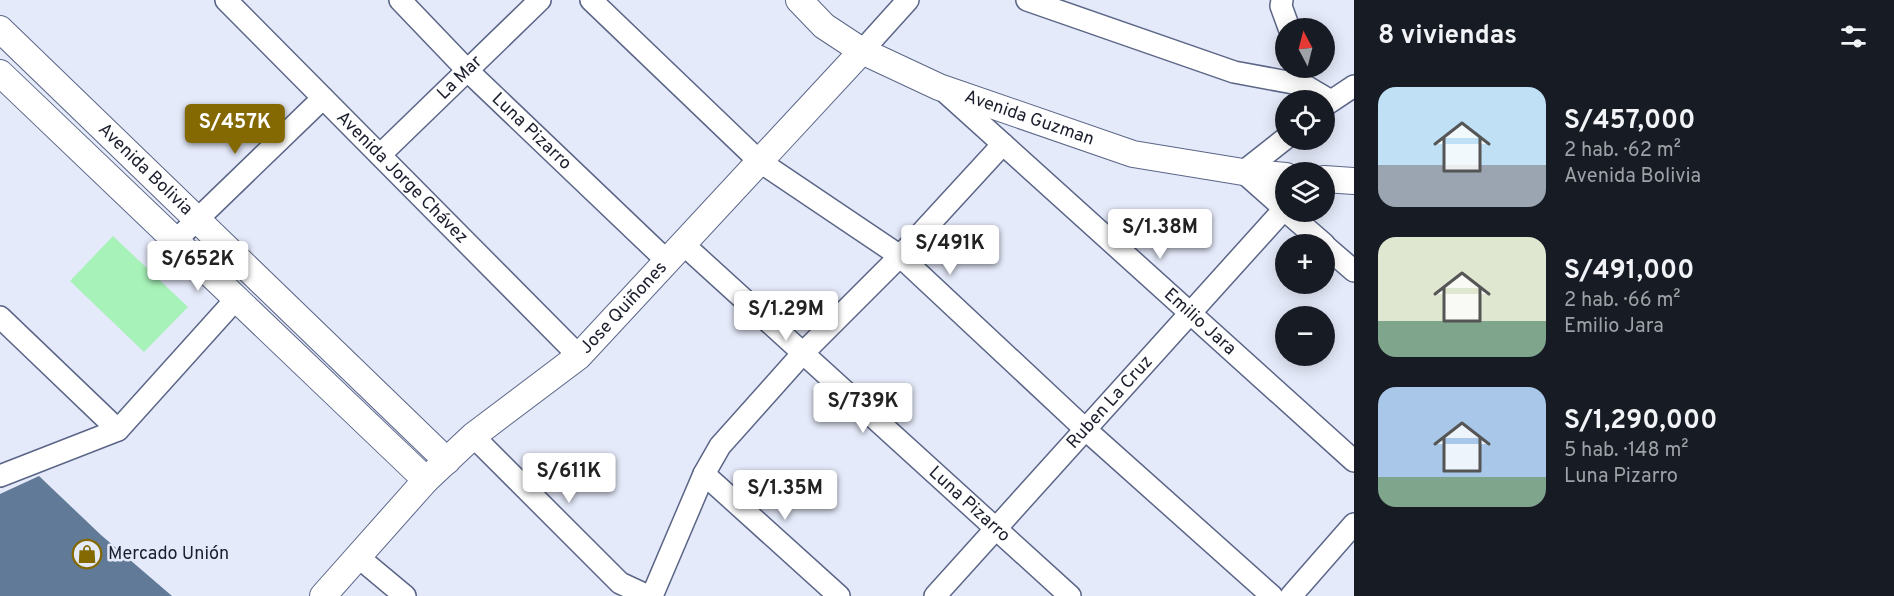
<!DOCTYPE html>
<html lang="es">
<head>
<meta charset="utf-8">
<style>
	:root { --surface:#171b24; --page:#20242c; --text:#f1f3f6; --muted:#9ea1a6; --accent:#846902 }
	body { margin:0; font-family:Overpass,sans-serif; background:var(--page); color:var(--text); height:100vh; display:flex; flex-direction:column; font-size:22px; white-space:nowrap }
	* { box-sizing:border-box; margin:0 }
	p { font-size:20px; color:var(--muted) }
	.icon { flex:none; width:33px; height:33px; fill:none; stroke:currentColor; stroke-width:2; stroke-linecap:round; stroke-linejoin:round }
	.map { position:relative; flex:1; overflow:hidden }
	.panel { display:flex; flex-direction:column; background:var(--surface); width:540px }
	.panel>* { flex:none }
	.needle { width:39px; rotate:353deg }
	.fabs { position:absolute; left:1275px; top:18px; display:grid; gap:12px }
	.fabs a { display:grid; place-items:center; width:60px; height:60px; border-radius:50%; background:var(--surface); box-shadow:0 3px 15px #0003; font-size:30px }
	.price { position:absolute; translate:-50% -51px; padding:0 14px; border-radius:6px; background:#fff; color:#222; font-size:20px; line-height:39px; filter:drop-shadow(0 2px 3px #0008) }
	.price::after { content:''; position:absolute; left:50%; top:36px; width:18px; height:14px; margin-left:-9px; background:inherit; clip-path:polygon(0 0,100% 0,50% 100%) }
	.price.active { background:var(--accent); color:#fff }
	ul { padding:0; list-style:none }
	li { display:flex; align-items:center; gap:18px; height:150px; padding:0 24px }
	li span { display:grid; place-items:center; flex:none; width:168px; height:120px; border-radius:18px; color:#555 }
	li>.icon { margin-inline-start:auto }
	span .icon { width:72px; height:72px; fill:#fffc; stroke-width:1 }
	li b { font-size:26px }
	h2 { display:flex; justify-content:space-between; align-items:center; height:72px; padding:0 24px; font-size:26px }
	main { display:flex; flex:1; min-height:0 }
	.map>svg:first-child { display:block }
	.green { fill:#a6f2b8 }
	.building { fill:#607a97 }
	.lines { fill:none; stroke-linecap:round; stroke-linejoin:round }
	.minor-casing { stroke:#5b6687; stroke-width:24 }
	.tertiary-casing { stroke:#5b6687; stroke-width:28 }
	.minor { stroke:#fff; stroke-width:21 }
	.tertiary { stroke:#fff; stroke-width:26 }
	.labels { text-anchor:middle; dominant-baseline:central; stroke-width:5; stroke-linejoin:round; paint-order:stroke }
	.street-label { font-size:18px; fill:#1b1f2d; stroke:#e5eafa }
	.poi-label { font-size:18px; fill:#1b1f2d; stroke:#e5eafa; text-anchor:start }
</style>
</head>
<body>
<main>
<div class="map">
<svg width="1354" height="596" viewBox="0 0 1354 596">
	<rect width="100%" height="100%" fill="#e5eafa"/>
	<path class="green" d="M 113,236 L 188,307 L 144,352 L 70,281 Z"/>
	<path class="building" d="M 39,476 L 101,535 L 172,596 L 0,596 L 0,494 Z"/>
	<g class="lines">
		<g class="minor-casing">
			<g id="minor">
				<path id="s1" d="M 226,0 L 579,356"/>
				<path id="s2" d="M 400,0 L 468,71 L 666,260"/>
				<path d="M 591,0 L 759,161 L 900,256 L 1085,429 L 1272,596"/>
				<path d="M 1027,0 L 1234,72 L 1304,85 L 1331,101"/>
				<path d="M 1282,0 L 1281,6 L 1289,28"/>
				<path d="M 862,51 L 908,0"/>
				<path id="s3" d="M 943,90 L 1354,461"/>
				<path d="M 1324,106 L 1354,86"/>
				<path d="M 1286,138 L 1243,172 L 1286,210"/>
				<path id="s4" d="M 380,155 L 540,0"/>
				<path d="M 1287,212 L 1324,244"/>
				<path d="M 175,241 L 323,98"/>
				<path id="s5" d="M 683,244 L 1070,596"/>
				<path d="M 1324,245 L 1354,271"/>
				<path d="M 0,317 L 118,430"/>
				<path d="M 473,436 L 620,583 L 648,596"/>
				<path d="M 704,474 L 839,596"/>
				<path d="M 0,476 L 118,430 L 236,299"/>
				<path d="M 357,556 L 405,596"/>
				<path d="M 652,596 L 704,474 L 720,446 L 803,353 L 900,256 L 1003,144"/>
				<path id="s6" d="M 935,596 L 1286,207"/>
				<path d="M 1291,596 L 1354,524"/>
			</g>
		</g>
		<g class="tertiary-casing">
			<g id="tertiary">
				<path id="s7" d="M 799,0 L 824,26 L 862,51 L 939,87 L 1133,154 L 1243,172 L 1286,176"/>
				<path id="s8" d="M 0,29 L 447,461"/>
				<path d="M 0,73 L 426,480"/>
				<path d="M 1324,179 L 1354,181"/>
				<path id="s9" d="M 323,596 L 426,480 L 473,436 L 579,356 L 862,51"/>
			</g>
		</g>
		<use href="#minor" class="minor"/>
		<use href="#tertiary" class="tertiary"/>
	</g>
	<defs>
		<g id="shop-ring" transform="scale(1.5)"><circle r="9.5" fill="#e5eafa" stroke="#846902" stroke-width="1.5"/><path d="M-5-2.5h2.3a2.7 3.5 0 0 1 5.4 0H5L5.5 6h-11ZM-1.5-2.5h3a1.5 2.3 0 0 0-3 0Z" fill="#846902"/></g>
	</defs>
	<g fill-rule="evenodd">
		<use href="#shop-ring" x="87" y="554"/>
	</g>
	<g class="labels">
		<g class="street-label">
			<text stroke="none"><textPath href="#s4" startOffset="111">La Mar</textPath></text>
			<text stroke="none"><textPath href="#s7" startOffset="262">Avenida Guzman</textPath></text>
			<text stroke="none"><textPath href="#s2" startOffset="186">Luna Pizarro</textPath></text>
			<text stroke="none"><textPath href="#s8" startOffset="202">Avenida Bolivia</textPath></text>
			<text stroke="none"><textPath href="#s1" startOffset="250">Avenida Jorge Chávez</textPath></text>
			<text stroke="none"><textPath href="#s9" startOffset="418">Jose Quiñones</textPath></text>
			<text stroke="none"><textPath href="#s3" startOffset="346">Emilio Jara</textPath></text>
			<text stroke="none"><textPath href="#s6" startOffset="261">Ruben La Cruz</textPath></text>
			<text stroke="none"><textPath href="#s5" startOffset="387">Luna Pizarro</textPath></text>
		</g>
		<g class="poi-label">
			<text x="108" y="554">Mercado Unión</text>
		</g>
	</g>
</svg>
<div class="fabs">
<a><svg class="needle" viewBox="-14 -14 28 28"><path d="M0-13l5 13h-10z" fill="#e53935"/><path d="M0 13l5-13h-10z" fill="#9ea1a6"/></svg></a>
<a><svg class="icon" aria-label="locate" viewBox="0 0 24 24"><circle cx="12" cy="12" r="6"/><path d="M12 2v4M12 18v4M2 12h4M18 12h4"/></svg></a>
<a><svg class="icon" aria-label="layers" viewBox="0 0 24 24"><path d="M12 4l9 5-9 5-9-5zM3 14l9 5 9-5"/></svg></a>
<a>+</a>
<a>−</a>
</div>
<b class="price active" style="left:235px;top:155px">S/457K</b>
<b class="price" style="left:1160px;top:260px">S/1.38M</b>
<b class="price" style="left:950px;top:276px">S/491K</b>
<b class="price" style="left:198px;top:292px">S/652K</b>
<b class="price" style="left:786px;top:342px">S/1.29M</b>
<b class="price" style="left:863px;top:434px">S/739K</b>
<b class="price" style="left:569px;top:504px">S/611K</b>
<b class="price" style="left:785px;top:521px">S/1.35M</b>
</div>
<section class="panel">
<h2>8 viviendas<svg class="icon" aria-label="filters" viewBox="0 0 24 24"><path d="M4 7h16M4 17h16"/><circle cx="9" cy="7" r="2"/><circle cx="15" cy="17" r="2"/></svg></h2>
<ul>
<li><span style="background:linear-gradient(#bfe0f5 65%,#9aa5b1 0)"><svg class="icon" aria-label="home" viewBox="0 0 24 24"><path d="M3 11l9-7 9 7M6 9v11h12V9"/></svg></span><div><b>S/457,000</b><p>2 hab. · 62 m²</p><p>Avenida Bolivia</p></div></li>
<li><span style="background:linear-gradient(#dfe7d0 70%,#7fa58c 0)"><svg class="icon" aria-label="home" viewBox="0 0 24 24"><path d="M3 11l9-7 9 7M6 9v11h12V9"/></svg></span><div><b>S/491,000</b><p>2 hab. · 66 m²</p><p>Emilio Jara</p></div></li>
<li><span style="background:linear-gradient(#a9c7e8 75%,#7fa58c 0)"><svg class="icon" aria-label="home" viewBox="0 0 24 24"><path d="M3 11l9-7 9 7M6 9v11h12V9"/></svg></span><div><b>S/1,290,000</b><p>5 hab. · 148 m²</p><p>Luna Pizarro</p></div></li>
</ul>
</section>
</main>
</body>
</html>
